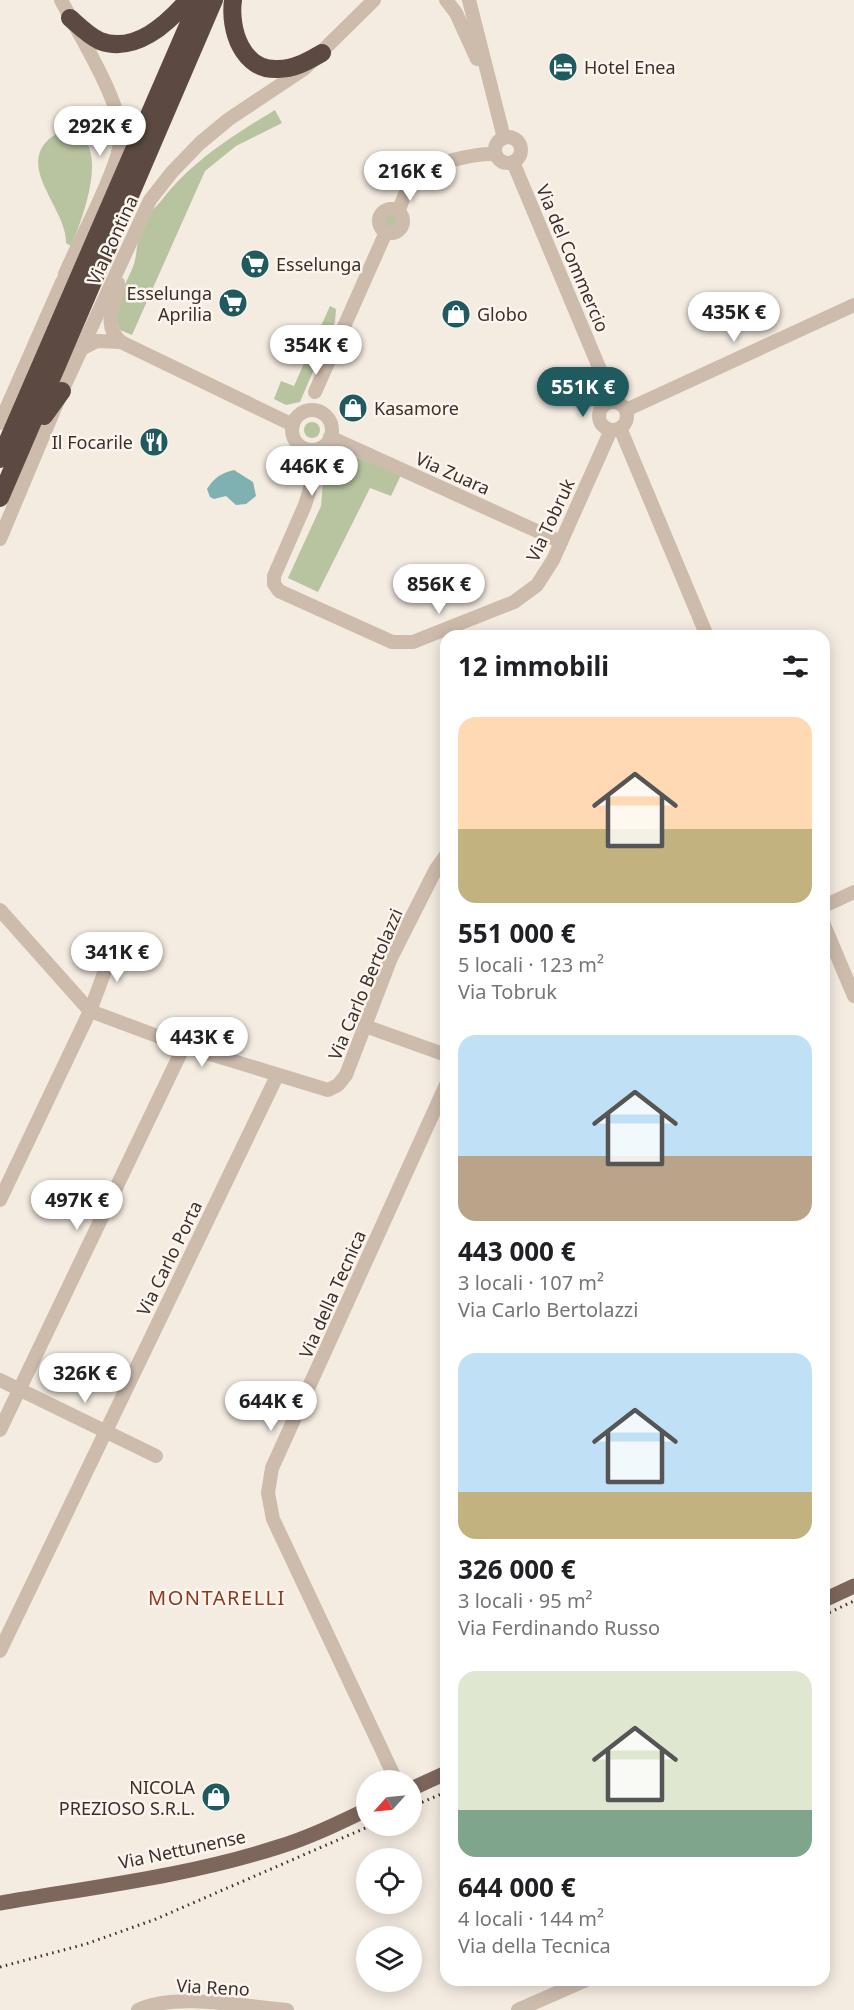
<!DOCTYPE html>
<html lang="it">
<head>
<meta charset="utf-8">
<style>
	:root { --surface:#fff; --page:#f6f6f6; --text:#202124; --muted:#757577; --accent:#1f5a5e }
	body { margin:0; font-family:"Noto Sans",sans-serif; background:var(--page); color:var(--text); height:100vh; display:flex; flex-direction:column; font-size:22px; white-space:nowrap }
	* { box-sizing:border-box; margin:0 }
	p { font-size:20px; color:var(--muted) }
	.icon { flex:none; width:33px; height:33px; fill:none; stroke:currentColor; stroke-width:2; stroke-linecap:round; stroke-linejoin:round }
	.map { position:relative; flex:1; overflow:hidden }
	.sheet { position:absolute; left:440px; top:630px; width:390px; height:1356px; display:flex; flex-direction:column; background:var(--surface); border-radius:18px; box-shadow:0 3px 15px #0003 }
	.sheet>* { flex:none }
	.needle { width:39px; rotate:243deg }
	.buttons { position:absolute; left:356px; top:1770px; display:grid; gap:12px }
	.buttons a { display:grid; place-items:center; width:66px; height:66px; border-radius:50%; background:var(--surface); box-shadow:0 3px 15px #0003; font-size:30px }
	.price { position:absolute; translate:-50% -51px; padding:0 14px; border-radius:21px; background:#fff; color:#222; font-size:20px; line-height:39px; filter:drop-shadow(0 2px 3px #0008) }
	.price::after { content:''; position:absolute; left:50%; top:36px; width:18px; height:14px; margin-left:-9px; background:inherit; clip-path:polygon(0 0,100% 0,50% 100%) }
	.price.selected { background:var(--accent); color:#fff }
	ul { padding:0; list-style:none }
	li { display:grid; align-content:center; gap:12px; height:318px; padding:0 18px }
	li span { display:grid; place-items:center; height:186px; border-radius:18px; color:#555 }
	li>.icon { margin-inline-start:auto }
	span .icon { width:108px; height:108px; fill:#fffc; stroke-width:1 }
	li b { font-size:26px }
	h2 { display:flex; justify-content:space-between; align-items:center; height:72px; padding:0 18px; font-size:26px }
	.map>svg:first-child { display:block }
	.green { fill:#b8c4a0 }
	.water { fill:#7fb0b2 }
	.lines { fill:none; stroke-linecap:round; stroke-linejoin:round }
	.minor { stroke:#cdbbac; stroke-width:14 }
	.major { stroke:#7d675c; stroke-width:15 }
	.highway { stroke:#5c4a42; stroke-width:18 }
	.rail { stroke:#3b302b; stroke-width:3; stroke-dasharray:1.5 4.5; stroke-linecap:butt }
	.labels { text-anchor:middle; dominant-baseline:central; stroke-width:5; stroke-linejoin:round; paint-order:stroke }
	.poi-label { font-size:18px; fill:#3b302b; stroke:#fbf5ee; text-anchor:start }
	.street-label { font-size:18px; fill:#3b302b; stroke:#fbf5ee }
	.neighbourhood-label { font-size:20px; letter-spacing:1.5px; fill:#8c3b22; stroke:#fbf5ee }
</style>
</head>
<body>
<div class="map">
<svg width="854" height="2010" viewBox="0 0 854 2010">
	<rect width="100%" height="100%" fill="#f4ebe1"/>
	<g class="green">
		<path d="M 275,110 L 282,123 L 236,146 L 205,171 L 132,335 L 120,330 C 109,307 124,289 133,267 C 138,254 136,239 142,227 C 146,217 154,209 161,201 C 192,161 232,136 275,110 Z"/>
		<path d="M 61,131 C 116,129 84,217 71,246 L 66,243 C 68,207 6,160 61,131 Z"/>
		<circle cx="391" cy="221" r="7"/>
		<path d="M 330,306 L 336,309 L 335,322 L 322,350 L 313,344 Z"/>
		<path d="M 310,350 L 320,355 L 300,402 L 286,405 L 274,399 L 281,381 L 294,386 Z"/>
		<circle cx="312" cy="430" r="8"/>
		<path d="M 334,448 L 401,475 L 391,496 L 370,488 L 318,592 L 288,578 L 321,506 L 325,458 Z"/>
	</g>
	<path class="water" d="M 234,470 L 253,482 L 256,496 L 246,504 L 236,505 L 226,496 L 214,499 L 210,497 L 207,489 C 214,478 221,473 234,470 Z"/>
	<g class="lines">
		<g class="minor">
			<path d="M 61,0 C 78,33 119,98 121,134 C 122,163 78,243 65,274 L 62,292"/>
			<path d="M 446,0 L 456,13 L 477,59"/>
			<path d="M 469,0 L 504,138"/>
			<circle cx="508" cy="150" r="13"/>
			<path d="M 513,162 L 601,372 L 610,402"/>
			<circle cx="391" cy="221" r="12"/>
			<path d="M 398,212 C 403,200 407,185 418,175 C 432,163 476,153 495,154"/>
			<path d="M 121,342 L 293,425"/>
			<path d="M 81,349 L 97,341 L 121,342 C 100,323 117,305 118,283"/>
			<path d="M 315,392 L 386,232"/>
			<circle cx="613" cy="416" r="14"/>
			<path d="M 626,410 L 854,305"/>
			<circle cx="312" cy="430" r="20"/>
			<path d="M 0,423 L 62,282"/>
			<path d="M 620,428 L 707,636"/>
			<path d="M 330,437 L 561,542"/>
			<path d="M 306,450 L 312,482 L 317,450"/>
			<path d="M 312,482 L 305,505 L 274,576 L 274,584 L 279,591 L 392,642 L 413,642 L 514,602 L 537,585 L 553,560 L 611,430"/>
			<path d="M 0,539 L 62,391 L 150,200 L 172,172 L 200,143 L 229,119 L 304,69 L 374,0"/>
			<path d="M 824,906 L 854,892"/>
			<path d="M 0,910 L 90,1011 L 184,1046 L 328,1090 L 338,1085 L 346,1075 L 391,958 L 436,869 L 446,855"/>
			<path d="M 824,925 L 854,996"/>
			<path d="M 365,1026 L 446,1055"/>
			<path d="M 0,1200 L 90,1011 L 115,944"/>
			<path d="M 0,1380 L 156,1456"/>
			<path d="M 0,1430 L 184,1046"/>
			<path d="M 0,1651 L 277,1076"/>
			<path d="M 396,1780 L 273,1519 L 268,1493 L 272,1468 L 446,1085"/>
			<path d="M 138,2010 C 176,1992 245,2007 287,2010"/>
			<path d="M 518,2010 L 586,1980"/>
		</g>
		<g class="major">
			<path d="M 824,1600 L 854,1586"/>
			<path d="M 411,1789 L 446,1773"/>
			<path d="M 0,1903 C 93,1887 188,1876 278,1847 C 308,1838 337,1824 366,1810"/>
		</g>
		<g class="highway">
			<path d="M 233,0 C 229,29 242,71 278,69 C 295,69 308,61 322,53"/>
			<path d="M 70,18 C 79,26 89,36 100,41 C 135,54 167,24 188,0"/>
			<path d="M 44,416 L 62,391"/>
			<path d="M 0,459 L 199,0"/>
			<path d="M 0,498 L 214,0"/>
		</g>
		<g class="rail">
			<path d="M 824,1615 L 854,1601"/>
			<path d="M 411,1807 L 446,1792"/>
			<path d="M 0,1967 L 86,1944 L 156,1919 L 370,1826"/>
		</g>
	</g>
	<defs>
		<g id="hotel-disc" transform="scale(1.5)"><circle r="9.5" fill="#1f5a5e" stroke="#fbf5ee"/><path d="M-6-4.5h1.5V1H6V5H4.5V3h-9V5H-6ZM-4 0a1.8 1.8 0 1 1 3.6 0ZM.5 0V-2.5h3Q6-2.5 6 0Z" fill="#fff"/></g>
		<g id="supermarket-disc" transform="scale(1.5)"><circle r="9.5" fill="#1f5a5e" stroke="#fbf5ee"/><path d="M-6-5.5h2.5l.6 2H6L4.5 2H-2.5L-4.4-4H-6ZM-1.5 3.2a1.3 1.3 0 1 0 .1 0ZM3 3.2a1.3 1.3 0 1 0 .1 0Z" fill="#fff"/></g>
		<g id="shop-disc" transform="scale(1.5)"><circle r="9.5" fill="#1f5a5e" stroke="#fbf5ee"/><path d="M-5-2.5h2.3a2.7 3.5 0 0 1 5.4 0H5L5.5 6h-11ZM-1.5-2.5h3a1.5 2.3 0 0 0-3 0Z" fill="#fff"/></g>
		<g id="restaurant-disc" transform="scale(1.5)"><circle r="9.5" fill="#1f5a5e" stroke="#fbf5ee"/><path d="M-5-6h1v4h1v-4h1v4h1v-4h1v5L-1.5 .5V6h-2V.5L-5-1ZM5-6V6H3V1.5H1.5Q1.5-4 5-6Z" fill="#fff"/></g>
	</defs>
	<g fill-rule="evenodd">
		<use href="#hotel-disc" x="563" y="67"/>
		<use href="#supermarket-disc" x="255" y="264"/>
		<use href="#supermarket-disc" x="233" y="303"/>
		<use href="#shop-disc" x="456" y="314"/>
		<use href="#shop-disc" x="353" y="408"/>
		<use href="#restaurant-disc" x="154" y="442"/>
		<use href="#shop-disc" x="216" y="1797"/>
	</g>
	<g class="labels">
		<g class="poi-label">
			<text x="584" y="67">Hotel Enea</text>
			<text x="276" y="264">Esselunga</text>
			<text x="212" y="293" text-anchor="end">Esselunga<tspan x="212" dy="21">Aprilia</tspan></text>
			<text x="477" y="314">Globo</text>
			<text x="374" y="408">Kasamore</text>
			<text x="133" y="442" text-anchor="end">Il Focarile</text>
			<text x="195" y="1787" text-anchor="end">NICOLA<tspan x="195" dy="21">PREZIOSO S.R.L.</tspan></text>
		</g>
		<g class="street-label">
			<text transform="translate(112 240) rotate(-65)">Via Pontina</text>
			<text transform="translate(573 258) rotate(67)">Via del Commercio</text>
			<text transform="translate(453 473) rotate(24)">Via Zuara</text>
			<text transform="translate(550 520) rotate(-65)">Via Tobruk</text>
			<text transform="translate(365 984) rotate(-67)">Via Carlo Bertolazzi</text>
			<text transform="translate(169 1258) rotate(-64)">Via Carlo Porta</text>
			<text transform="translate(332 1294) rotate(-66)">Via della Tecnica</text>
			<text transform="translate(182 1849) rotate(-12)">Via Nettunense</text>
			<text transform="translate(213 1987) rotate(3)">Via Reno</text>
		</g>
		<g class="neighbourhood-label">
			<text x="217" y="1597">MONTARELLI</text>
		</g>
	</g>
</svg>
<div class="buttons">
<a><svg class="needle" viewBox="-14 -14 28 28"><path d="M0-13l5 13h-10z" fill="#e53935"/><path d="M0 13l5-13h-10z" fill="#757577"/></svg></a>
<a><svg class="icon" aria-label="locate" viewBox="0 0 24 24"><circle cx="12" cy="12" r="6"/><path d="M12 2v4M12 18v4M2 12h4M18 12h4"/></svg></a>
<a><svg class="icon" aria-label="layers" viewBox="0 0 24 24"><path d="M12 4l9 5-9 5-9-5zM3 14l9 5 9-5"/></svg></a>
</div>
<b class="price" style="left:100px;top:157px">292K €</b>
<b class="price" style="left:410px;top:202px">216K €</b>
<b class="price" style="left:734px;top:343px">435K €</b>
<b class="price" style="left:316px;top:376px">354K €</b>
<b class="price selected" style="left:583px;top:418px">551K €</b>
<b class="price" style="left:312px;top:497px">446K €</b>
<b class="price" style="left:439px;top:615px">856K €</b>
<b class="price" style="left:117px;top:983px">341K €</b>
<b class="price" style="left:202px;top:1068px">443K €</b>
<b class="price" style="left:77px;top:1231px">497K €</b>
<b class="price" style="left:85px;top:1404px">326K €</b>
<b class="price" style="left:271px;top:1432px">644K €</b>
<section class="sheet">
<h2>12 immobili<svg class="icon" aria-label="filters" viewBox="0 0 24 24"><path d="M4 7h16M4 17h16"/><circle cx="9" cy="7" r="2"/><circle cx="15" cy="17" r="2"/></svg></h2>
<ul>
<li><span style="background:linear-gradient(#ffd9b3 60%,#c2b280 0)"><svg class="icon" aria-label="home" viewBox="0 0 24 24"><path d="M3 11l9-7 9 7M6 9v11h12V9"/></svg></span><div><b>551 000 €</b><p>5 locali · 123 m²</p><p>Via Tobruk</p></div></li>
<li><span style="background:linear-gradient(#bfe0f5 65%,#b9a48a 0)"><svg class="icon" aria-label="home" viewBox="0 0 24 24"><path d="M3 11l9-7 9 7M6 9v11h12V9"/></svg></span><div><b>443 000 €</b><p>3 locali · 107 m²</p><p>Via Carlo Bertolazzi</p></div></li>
<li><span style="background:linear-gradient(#bfe0f5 75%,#c2b280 0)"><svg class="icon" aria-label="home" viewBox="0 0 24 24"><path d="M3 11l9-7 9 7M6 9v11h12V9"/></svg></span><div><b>326 000 €</b><p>3 locali · 95 m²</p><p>Via Ferdinando Russo</p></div></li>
<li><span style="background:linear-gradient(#dfe7d0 75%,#7fa58c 0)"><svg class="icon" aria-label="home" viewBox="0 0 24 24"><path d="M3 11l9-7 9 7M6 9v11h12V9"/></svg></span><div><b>644 000 €</b><p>4 locali · 144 m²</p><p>Via della Tecnica</p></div></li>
</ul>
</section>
</div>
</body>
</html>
